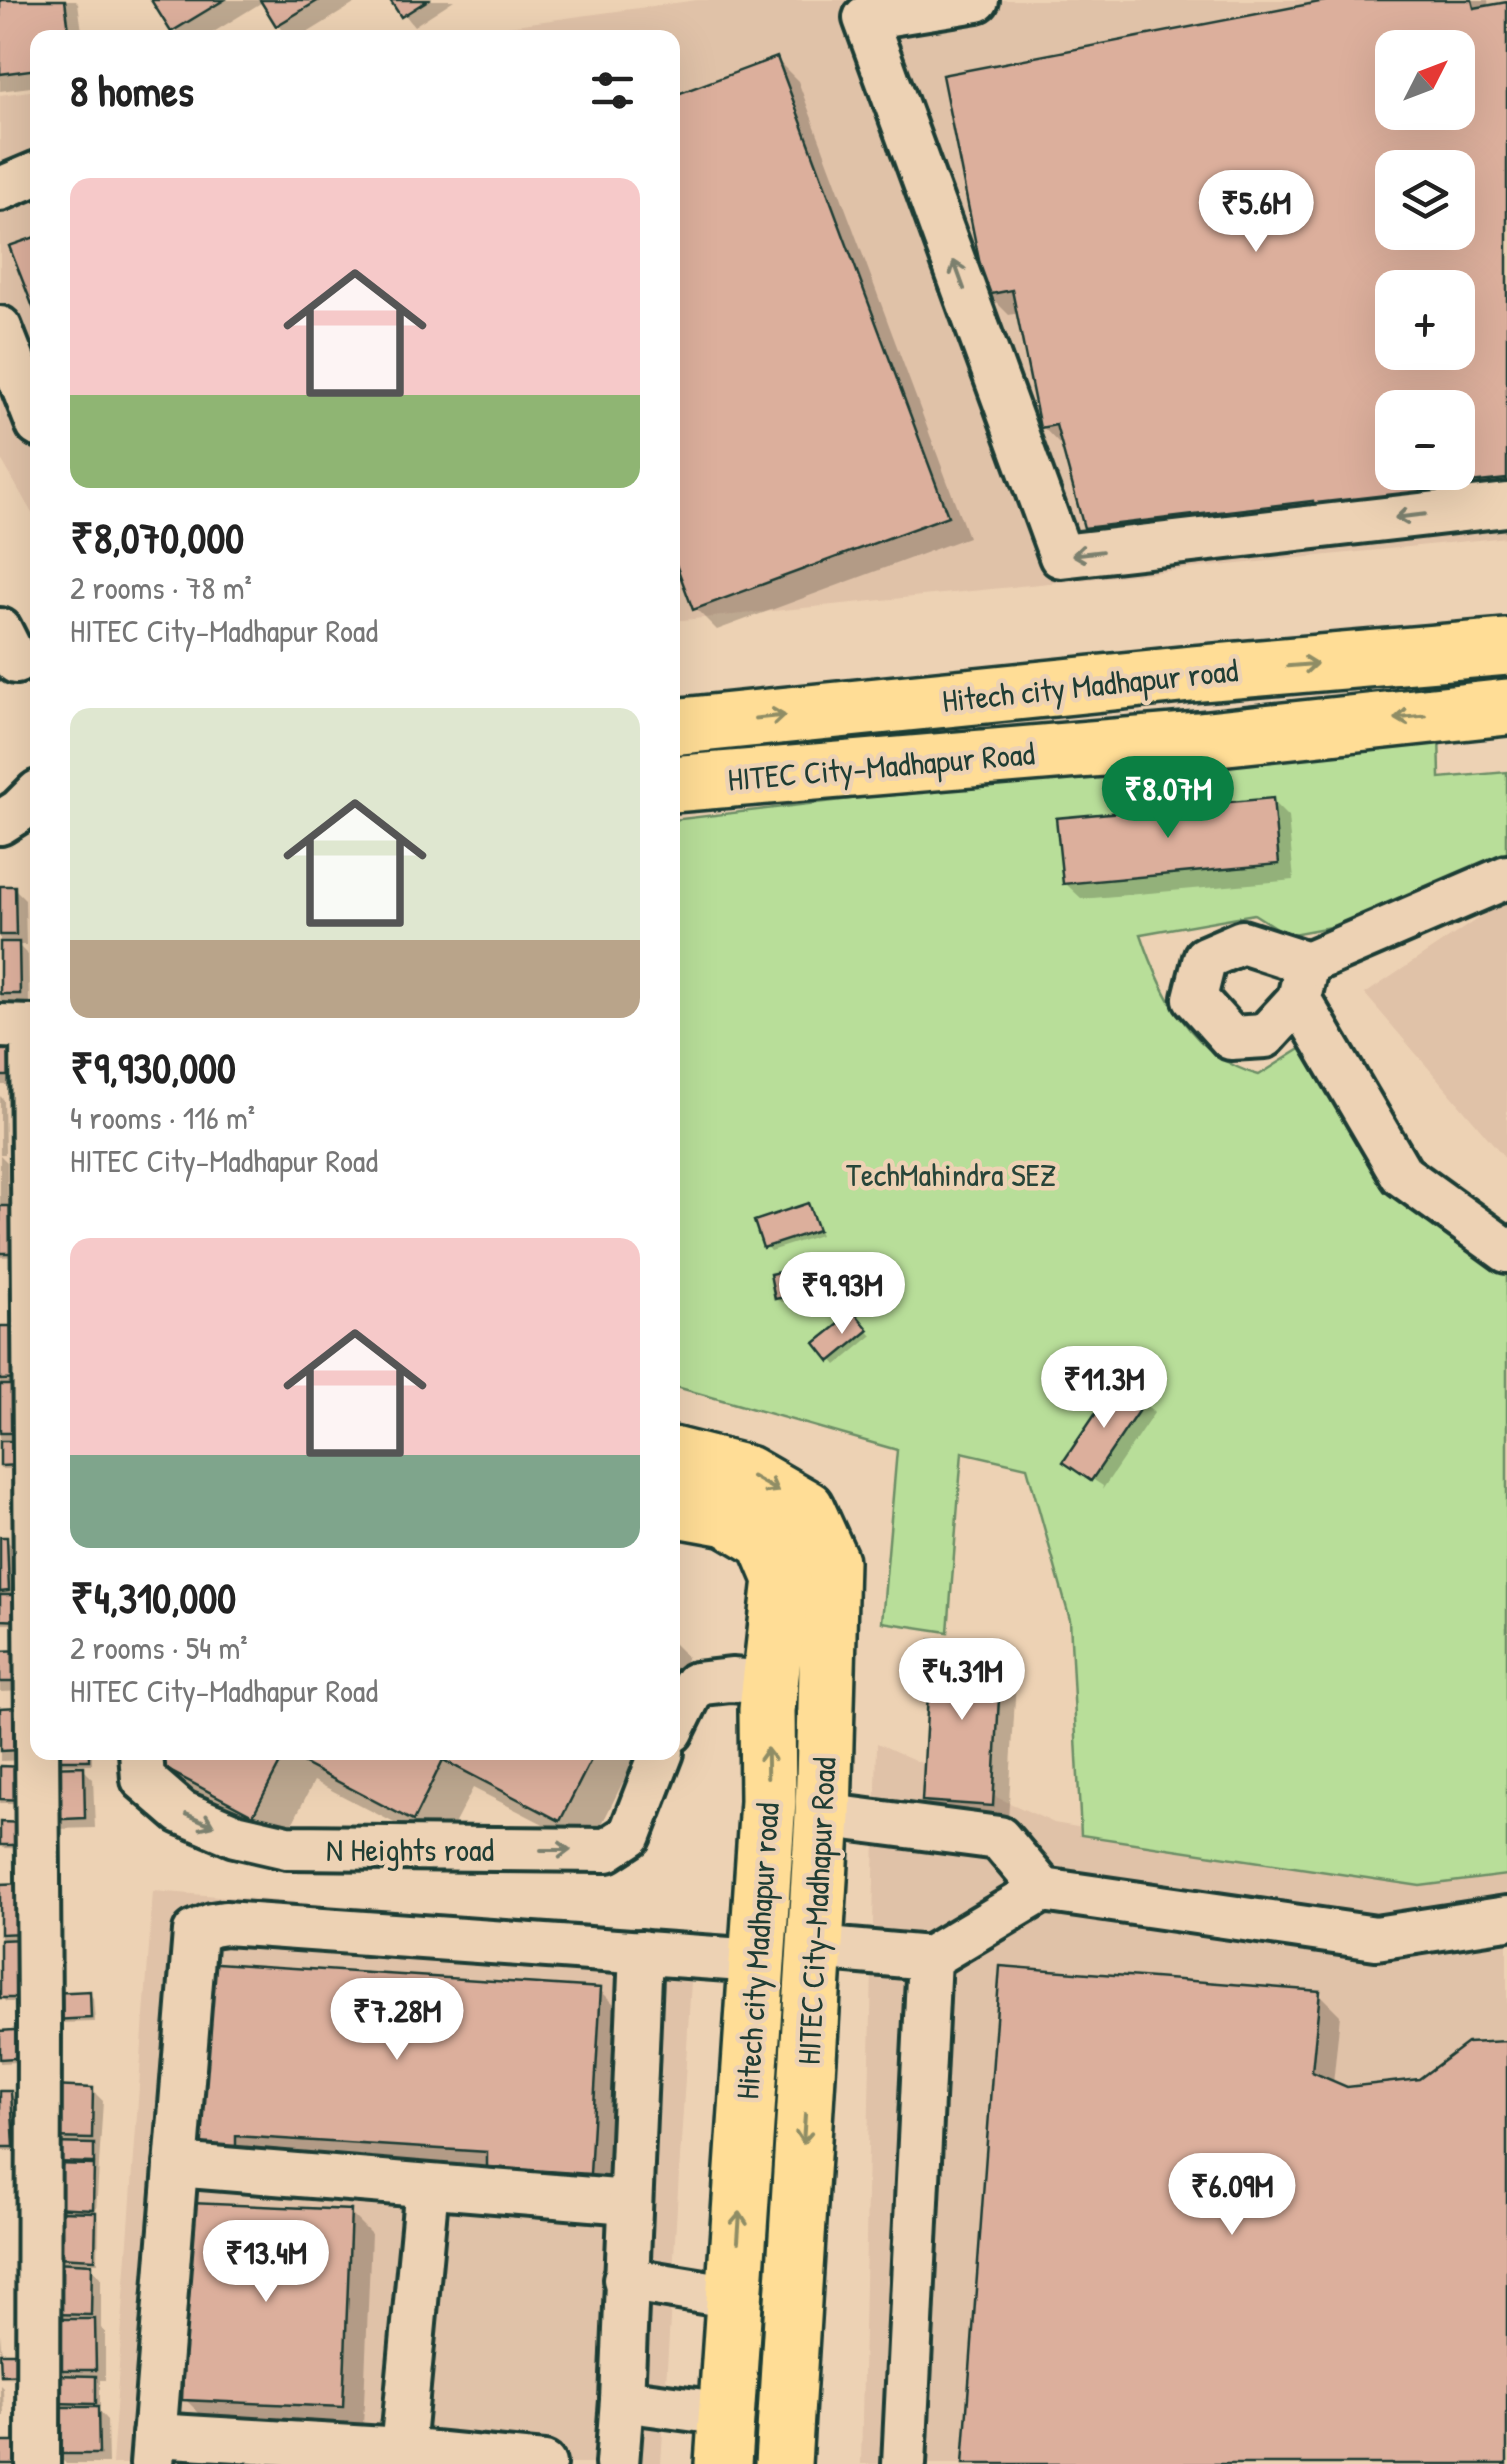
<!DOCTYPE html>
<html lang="en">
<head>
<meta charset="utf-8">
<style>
	:root { --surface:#fff; --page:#f2f2f2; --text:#222; --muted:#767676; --accent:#0b8043 }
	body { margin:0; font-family:"Patrick Hand",sans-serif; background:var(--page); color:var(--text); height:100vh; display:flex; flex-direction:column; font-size:38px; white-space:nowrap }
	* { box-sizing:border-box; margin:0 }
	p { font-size:32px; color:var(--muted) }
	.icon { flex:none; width:55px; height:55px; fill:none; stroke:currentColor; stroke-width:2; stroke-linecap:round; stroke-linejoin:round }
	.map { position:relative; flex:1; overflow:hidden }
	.drawer { position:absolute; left:30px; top:30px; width:650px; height:1730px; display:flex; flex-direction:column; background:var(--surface); border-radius:20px; box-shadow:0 10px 40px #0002 }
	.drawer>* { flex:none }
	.needle { width:65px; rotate:48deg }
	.buttons { position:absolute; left:1375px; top:30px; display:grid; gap:20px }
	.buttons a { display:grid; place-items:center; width:100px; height:100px; border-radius:20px; background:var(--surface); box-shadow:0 10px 40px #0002; font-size:50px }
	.price { position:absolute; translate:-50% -85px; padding:0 22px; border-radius:35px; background:#fff; color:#222; font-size:32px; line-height:65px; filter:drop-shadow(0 2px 5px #0008) }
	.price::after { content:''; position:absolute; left:50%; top:60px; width:30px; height:22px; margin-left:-15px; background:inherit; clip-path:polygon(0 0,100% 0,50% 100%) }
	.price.selected { background:var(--accent); color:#fff }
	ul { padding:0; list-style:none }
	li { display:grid; align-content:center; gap:20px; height:530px; padding:0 40px }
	li span { display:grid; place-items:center; height:310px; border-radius:20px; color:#555 }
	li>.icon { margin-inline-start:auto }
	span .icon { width:180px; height:180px; fill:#fffc; stroke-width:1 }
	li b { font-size:42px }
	h2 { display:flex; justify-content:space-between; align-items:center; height:120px; padding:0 40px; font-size:42px }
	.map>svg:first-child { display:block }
	.built { fill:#e0c2a8; fill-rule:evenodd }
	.green { fill:#b8de99; stroke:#6c8e66; stroke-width:2.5 }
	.shadow { fill:#0003; fill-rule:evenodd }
	.building { fill:#dcaf9c; stroke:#1f3d34; stroke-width:2.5; fill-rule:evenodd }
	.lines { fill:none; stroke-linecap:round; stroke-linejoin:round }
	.minor-casing { stroke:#1f3d34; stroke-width:50 }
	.major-casing { stroke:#1f3d34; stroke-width:62 }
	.minor { stroke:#edd2b4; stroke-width:42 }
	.major { stroke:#ffdd96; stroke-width:55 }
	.oneway { stroke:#7c806e }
	.oneway2 { stroke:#8f8d65 }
	.labels { text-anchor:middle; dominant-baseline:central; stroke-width:9; stroke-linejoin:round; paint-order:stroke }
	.street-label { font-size:32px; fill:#1f3d34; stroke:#edd2b4 }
	.park-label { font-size:32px; fill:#274539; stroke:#edd2b4 }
</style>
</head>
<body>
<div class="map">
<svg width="1507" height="2464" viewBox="0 0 1507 2464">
	<rect width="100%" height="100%" fill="#edd2b4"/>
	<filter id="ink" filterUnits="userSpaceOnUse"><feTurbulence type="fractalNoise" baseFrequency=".01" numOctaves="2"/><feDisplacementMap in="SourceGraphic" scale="20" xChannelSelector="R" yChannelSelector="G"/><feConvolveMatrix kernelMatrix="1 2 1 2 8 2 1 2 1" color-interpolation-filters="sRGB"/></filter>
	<g filter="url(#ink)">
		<g class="built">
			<path d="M 697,0 L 1507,0 L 1507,537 L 673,621 L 672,38 L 421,38 ZM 1392,48 L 1458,48 L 1458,112 L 1392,112 ZM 1392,168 L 1458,168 L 1458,232 L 1392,232 ZM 1392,288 L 1458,288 L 1458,352 L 1392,352 ZM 1392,408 L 1458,408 L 1458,472 L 1392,472 Z"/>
			<path d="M 37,90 L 37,522 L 0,457 L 0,95 Z"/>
			<path d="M 1507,899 L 1507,1160 L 1365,994 Z"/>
			<path d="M 877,1743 L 1054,1823 L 1420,1886 L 1507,1875 L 1507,2464 L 861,2464 Z"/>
			<path d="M 153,1891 L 694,1933 L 661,2464 L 112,2464 Z"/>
		</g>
		<path class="green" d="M 1439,730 L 1440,778 L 1507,772 L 1507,861 L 1384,917 L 1287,935 L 1254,914 L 1141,934 C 1161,994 1193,1058 1259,1075 L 1302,1048 L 1392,1195 L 1507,1273 L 1507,1875 L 1420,1886 L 1081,1835 L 1070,1620 L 1027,1467 L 962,1452 L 948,1632 L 882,1622 L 897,1450 L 673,1386 L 672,820 Z"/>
		<g class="shadow">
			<path d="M 0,0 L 75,0 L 78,3 L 83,38 L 38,38 L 38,86 L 0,91 Z"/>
			<path d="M 154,0 L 359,0 L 359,1 L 299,38 L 291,38 L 278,25 L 264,1 L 204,38 L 180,38 Z"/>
			<path d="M 393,0 L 454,0 L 414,26 Z"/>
			<path d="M 1343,0 L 1488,0 L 1489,8 L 1507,4 L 1507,502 L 1108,548 L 1086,526 L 1063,448 L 1042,426 L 1019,313 L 1009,315 L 988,294 ZM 1392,48 L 1458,48 L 1458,112 L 1392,112 ZM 1392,168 L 1458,168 L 1458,232 L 1392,232 ZM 1392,288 L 1458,288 L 1458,352 L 1392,352 ZM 1392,408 L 1458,408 L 1458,472 L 1392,472 Z"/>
			<path d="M 777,60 L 798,81 L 968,537 L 717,630 L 696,609 Z"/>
			<path d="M 1272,801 L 1288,817 L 1294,880 L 1082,899 L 1065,883 Z"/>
			<path d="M 0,888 L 14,888 L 25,899 L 26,945 L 18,945 L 28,955 L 29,1003 L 0,1004 Z"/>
			<path d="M 0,1041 L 33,1085 L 0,1085 Z"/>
			<path d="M 0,1096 L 4,1100 L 5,1154 L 0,1154 Z"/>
			<path d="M 0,1155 L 7,1162 L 8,1208 L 27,1256 L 0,1257 Z"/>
			<path d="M 808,1206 L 820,1235 L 770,1251 L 766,1246 Z"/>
			<path d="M 821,1266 L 826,1271 L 830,1292 L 782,1302 L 777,1298 Z"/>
			<path d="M 854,1315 L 872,1336 L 837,1365 L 819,1344 Z"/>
			<path d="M 0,1328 L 25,1328 L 23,1469 L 0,1469 Z"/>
			<path d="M 1144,1403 L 1154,1413 L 1102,1490 L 1103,1486 L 1066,1462 Z"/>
			<path d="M 0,1540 L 6,1540 L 16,1550 L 28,1624 L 0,1624 Z"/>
			<path d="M 672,1642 L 687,1657 L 672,1685 Z"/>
			<path d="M 1001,1647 L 1017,1663 L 1008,1821 L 940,1817 L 924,1800 Z"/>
			<path d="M 0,1653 L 31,1691 L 0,1692 Z"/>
			<path d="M 0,1710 L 30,1760 L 0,1761 Z"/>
			<path d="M 44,1752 L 92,1752 L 92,1764 L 78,1764 L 93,1779 L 95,1828 L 56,1829 L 45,1819 L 76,1764 L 49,1764 Z"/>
			<path d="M 150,1752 L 638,1752 L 590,1848 L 473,1788 L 442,1848 L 314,1781 L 283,1842 L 179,1788 Z"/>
			<path d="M 0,1769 L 29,1803 L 0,1803 Z"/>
			<path d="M 0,1825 L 29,1849 L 3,1848 Z"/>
			<path d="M 23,1886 L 24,2002 L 6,2002 L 0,1996 L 0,1887 Z"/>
			<path d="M 600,1990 L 621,2011 L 611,2194 L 193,2147 Z"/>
			<path d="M 89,1993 L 93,1998 L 95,2022 L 60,2023 L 55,2019 Z"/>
			<path d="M 1319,1994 L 1340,2015 L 1333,2084 L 1347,2089 L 1420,2081 L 1507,2044 L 1507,2464 L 965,2464 Z"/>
			<path d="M 0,2033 L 34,2061 L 0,2063 Z"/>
			<path d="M 92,2090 L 103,2101 L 96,2212 L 92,2212 L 99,2219 L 98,2262 L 86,2262 L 101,2277 L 101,2328 L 105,2332 L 105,2380 L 100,2380 L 100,2407 L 95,2407 L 107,2420 L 108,2464 L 66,2464 L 56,2453 L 62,2409 L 55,2402 L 63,2378 L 55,2369 L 64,2322 L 55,2313 L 68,2265 L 59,2256 L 54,2137 Z"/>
			<path d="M 10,2093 L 15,2098 L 17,2151 L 0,2151 L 0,2094 Z"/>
			<path d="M 350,2213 L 371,2234 L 363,2427 L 206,2420 L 185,2399 Z"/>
			<path d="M 0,2333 L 2,2356 L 32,2378 L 0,2377 Z"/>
			<path d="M 0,2385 L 3,2388 L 4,2416 L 0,2416 Z"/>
		</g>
		<g class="building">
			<path d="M 0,0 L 65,0 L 70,38 L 38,38 L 38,69 L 0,74 Z"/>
			<path d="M 151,0 L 224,0 L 171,32 Z"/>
			<path d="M 260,0 L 319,0 L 276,26 Z"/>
			<path d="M 390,0 L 428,0 L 401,17 Z"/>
			<path d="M 1330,0 L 1472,0 L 1474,8 L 1507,2 L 1507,479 L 1441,486 L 1443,498 L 1317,523 L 1313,501 L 1084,528 L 1056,425 L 1040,428 L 1012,290 L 986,295 L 942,75 ZM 1392,48 L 1458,48 L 1458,112 L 1392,112 ZM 1392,168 L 1458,168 L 1458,232 L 1392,232 ZM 1392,288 L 1458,288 L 1458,352 L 1392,352 ZM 1392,408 L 1458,408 L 1458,472 L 1392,472 Z"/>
			<path d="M 777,57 L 948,516 L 693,610 L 672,554 L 672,96 Z"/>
			<path d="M 38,236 L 38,320 L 9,246 Z"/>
			<path d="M 1273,798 L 1279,864 L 1063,884 L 1056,818 Z"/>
			<path d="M 0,886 L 15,886 L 16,935 L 0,935 Z"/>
			<path d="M 0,942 L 19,942 L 20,994 L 0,994 Z"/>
			<rect x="0" y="1038" width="24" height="38"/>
			<path d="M 808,1203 L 818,1230 L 763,1248 L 754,1221 Z"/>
			<rect x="0" y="1206" width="23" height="47"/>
			<path d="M 822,1263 L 827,1288 L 775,1299 L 770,1274 Z"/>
			<path d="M 854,1312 L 869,1330 L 830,1362 L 815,1343 Z"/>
			<path d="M 0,1326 L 26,1326 L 26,1379 L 0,1380 Z"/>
			<path d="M 1117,1382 L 1145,1401 L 1091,1481 L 1063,1462 Z"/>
			<path d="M 0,1385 L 26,1385 L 27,1433 L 0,1433 Z"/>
			<path d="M 0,1441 L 19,1441 L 19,1465 L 0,1466 Z"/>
			<path d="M 0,1537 L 7,1537 L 9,1591 L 0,1592 Z"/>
			<path d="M 0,1595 L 24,1595 L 24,1621 L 0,1620 Z"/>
			<path d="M 931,1640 L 1002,1644 L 993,1806 L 922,1801 Z"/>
			<path d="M 21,1650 L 22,1682 L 0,1682 L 0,1651 Z"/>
			<path d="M 19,1707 L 20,1750 L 0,1751 L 0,1708 Z"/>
			<rect x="41" y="1752" width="48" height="8"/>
			<path d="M 147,1752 L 595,1752 L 560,1821 L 443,1760 L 413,1821 L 285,1754 L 253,1815 L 147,1759 Z"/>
			<path d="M 0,1766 L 26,1767 L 26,1800 L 0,1799 Z"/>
			<path d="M 84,1766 L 85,1818 L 43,1820 L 41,1767 Z"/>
			<path d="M 0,1822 L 26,1823 L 26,1845 L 0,1845 Z"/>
			<path d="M 24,1883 L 25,1933 L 0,1934 L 0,1884 Z"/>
			<path d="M 24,1939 L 26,1998 L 0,1998 L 0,1940 Z"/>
			<path d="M 201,1962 L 601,1988 L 590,2174 L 487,2167 L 487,2152 L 236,2136 L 236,2151 L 190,2148 Z"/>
			<path d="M 1000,1966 L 1320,1991 L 1312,2072 L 1347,2087 L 1419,2079 L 1467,2043 L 1507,2041 L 1507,2464 L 963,2464 Z"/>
			<path d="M 90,1991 L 91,2018 L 53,2020 L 51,1993 Z"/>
			<path d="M 28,2029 L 30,2057 L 0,2059 L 0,2031 Z"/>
			<path d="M 53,2086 L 93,2088 L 92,2139 L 52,2138 Z"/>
			<path d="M 0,2091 L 11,2091 L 14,2147 L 0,2147 Z"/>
			<path d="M 52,2143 L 94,2144 L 94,2163 L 52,2162 Z"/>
			<path d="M 52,2164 L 94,2165 L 93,2209 L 51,2207 Z"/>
			<path d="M 190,2203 L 351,2210 L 343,2407 L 182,2400 Z"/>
			<path d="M 57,2211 L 96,2212 L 95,2259 L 56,2257 Z"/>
			<path d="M 54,2262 L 92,2264 L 91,2315 L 53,2314 Z"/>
			<path d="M 52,2319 L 95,2319 L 96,2370 L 52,2370 Z"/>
			<path d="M 0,2353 L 28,2353 L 29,2374 L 1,2375 Z"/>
			<path d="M 53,2375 L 96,2376 L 96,2404 L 53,2403 Z"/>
			<path d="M 52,2407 L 98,2407 L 99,2454 L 53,2454 Z"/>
			<path d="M 0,2442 L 28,2442 L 27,2464 L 0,2464 Z"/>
		</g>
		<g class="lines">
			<g class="minor-casing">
				<g id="minor">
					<path d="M 977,0 L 865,18 L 1061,556 L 1507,505"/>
					<path d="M 0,189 L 38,173"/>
					<path d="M 0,328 L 38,425"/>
					<path d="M 0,630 L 16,662"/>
					<path d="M 0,823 L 19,811 L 38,792"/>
					<path d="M 1507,877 L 1307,963 L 1299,999 L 1402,1175 L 1507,1251"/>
					<path d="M 1299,999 L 1265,1036 L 1231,1038 L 1195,998 L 1205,958 L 1242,942 L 1307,963"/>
					<path d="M 0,1026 L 32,1027 L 39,2019 L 38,2464"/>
					<path d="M 672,1731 L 695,1684 L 731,1680 L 770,1683"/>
					<path d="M 141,1752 L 143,1779 L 181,1812 L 235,1835 L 287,1847 L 607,1850 L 630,1835 L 662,1752"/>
					<path d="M 823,1815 L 999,1838 L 1043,1890"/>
					<path d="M 816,1948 L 929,1958 L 1043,1890 L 1376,1938 L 1507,1918"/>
					<path d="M 176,2165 L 628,2202"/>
					<path d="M 625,2279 L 734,2297"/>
					<path d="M 622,2400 L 726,2414"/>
					<path d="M 154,2435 L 402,2450 L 544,2464"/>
					<path d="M 402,2450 L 427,2186"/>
					<path d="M 152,2464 L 195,1932 L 212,1925 L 225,1923 L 757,1961"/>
					<path d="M 617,2464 L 622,2400 L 641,1952"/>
					<path d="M 904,2464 L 929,1958"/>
				</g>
			</g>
			<g class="major-casing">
				<g id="major">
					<path d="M 672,727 L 1191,674 L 1507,647"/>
					<path d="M 672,784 L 1199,740 L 1507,707"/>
					<path d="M 672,1455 L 747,1474 L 806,1508 L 830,1561 L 823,1815 L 783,2464"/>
					<path d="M 672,1508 L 727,1518 L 766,1541 L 782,1579 L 767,1710 L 768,1801 L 723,2464"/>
				</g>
			</g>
			<use href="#minor" class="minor"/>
			<use href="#major" class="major"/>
		</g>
		<defs><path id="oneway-shaft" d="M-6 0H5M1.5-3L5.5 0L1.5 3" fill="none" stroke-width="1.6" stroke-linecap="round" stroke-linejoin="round" transform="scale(2.5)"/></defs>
		<g class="oneway">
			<use href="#oneway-shaft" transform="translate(959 275) rotate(-110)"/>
			<use href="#oneway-shaft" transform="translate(1410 516) rotate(173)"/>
			<use href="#oneway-shaft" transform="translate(1087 553) rotate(173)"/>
			<use href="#oneway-shaft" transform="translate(200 1820) rotate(23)"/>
			<use href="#oneway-shaft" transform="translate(556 1850)"/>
		</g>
		<g class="oneway2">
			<use href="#oneway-shaft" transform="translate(1302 665) rotate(-5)"/>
			<use href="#oneway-shaft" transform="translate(770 717) rotate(-6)"/>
			<use href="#oneway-shaft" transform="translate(1410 717) rotate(174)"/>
			<use href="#oneway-shaft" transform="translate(765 1484) rotate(30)"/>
			<use href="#oneway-shaft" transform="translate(767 1763) rotate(-91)"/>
			<use href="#oneway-shaft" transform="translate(804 2129) rotate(94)"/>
			<use href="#oneway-shaft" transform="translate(739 2227) rotate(-86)"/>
		</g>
	</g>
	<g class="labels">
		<g class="street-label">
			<text transform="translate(1090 685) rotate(-6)">Hitech city Madhapur road</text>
			<text transform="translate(881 766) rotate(-5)">HITEC City–Madhapur Road</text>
			<text x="410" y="1849">N Heights road</text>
			<text transform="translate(816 1911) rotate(-87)">HITEC City–Madhapur Road</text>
			<text transform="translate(757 1951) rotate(-86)">Hitech city Madhapur road</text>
		</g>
		<g class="park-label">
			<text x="951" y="1174">TechMahindra SEZ</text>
		</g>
	</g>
</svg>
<div class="buttons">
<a><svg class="needle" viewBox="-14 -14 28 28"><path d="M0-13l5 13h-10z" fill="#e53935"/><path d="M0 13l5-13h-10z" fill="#767676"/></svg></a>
<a><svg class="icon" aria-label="layers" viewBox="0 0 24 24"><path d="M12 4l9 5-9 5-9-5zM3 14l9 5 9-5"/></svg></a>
<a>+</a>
<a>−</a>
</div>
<b class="price" style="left:1256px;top:255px">₹5.6M</b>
<b class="price selected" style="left:1168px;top:841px">₹8.07M</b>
<b class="price" style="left:842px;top:1337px">₹9.93M</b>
<b class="price" style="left:1104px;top:1431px">₹11.3M</b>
<b class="price" style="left:962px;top:1723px">₹4.31M</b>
<b class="price" style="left:397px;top:2063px">₹7.28M</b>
<b class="price" style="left:1232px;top:2238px">₹6.09M</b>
<b class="price" style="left:266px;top:2305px">₹13.4M</b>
<section class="drawer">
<h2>8 homes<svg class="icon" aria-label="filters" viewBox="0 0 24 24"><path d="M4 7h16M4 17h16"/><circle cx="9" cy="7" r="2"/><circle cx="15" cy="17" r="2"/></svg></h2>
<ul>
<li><span style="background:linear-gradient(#f6c9c9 70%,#8fb573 0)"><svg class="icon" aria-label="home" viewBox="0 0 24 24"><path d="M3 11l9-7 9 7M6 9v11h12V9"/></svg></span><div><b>₹8,070,000</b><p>2 rooms · 78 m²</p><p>HITEC City–Madhapur Road</p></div></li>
<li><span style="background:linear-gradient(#dfe7d0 75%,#b9a48a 0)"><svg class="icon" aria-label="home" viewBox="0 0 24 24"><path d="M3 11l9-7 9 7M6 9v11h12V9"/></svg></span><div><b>₹9,930,000</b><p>4 rooms · 116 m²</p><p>HITEC City–Madhapur Road</p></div></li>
<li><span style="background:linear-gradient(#f6c9c9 70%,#7fa58c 0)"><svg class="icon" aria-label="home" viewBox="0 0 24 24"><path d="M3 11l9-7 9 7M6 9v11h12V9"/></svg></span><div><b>₹4,310,000</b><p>2 rooms · 54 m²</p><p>HITEC City–Madhapur Road</p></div></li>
</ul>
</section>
</div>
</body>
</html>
